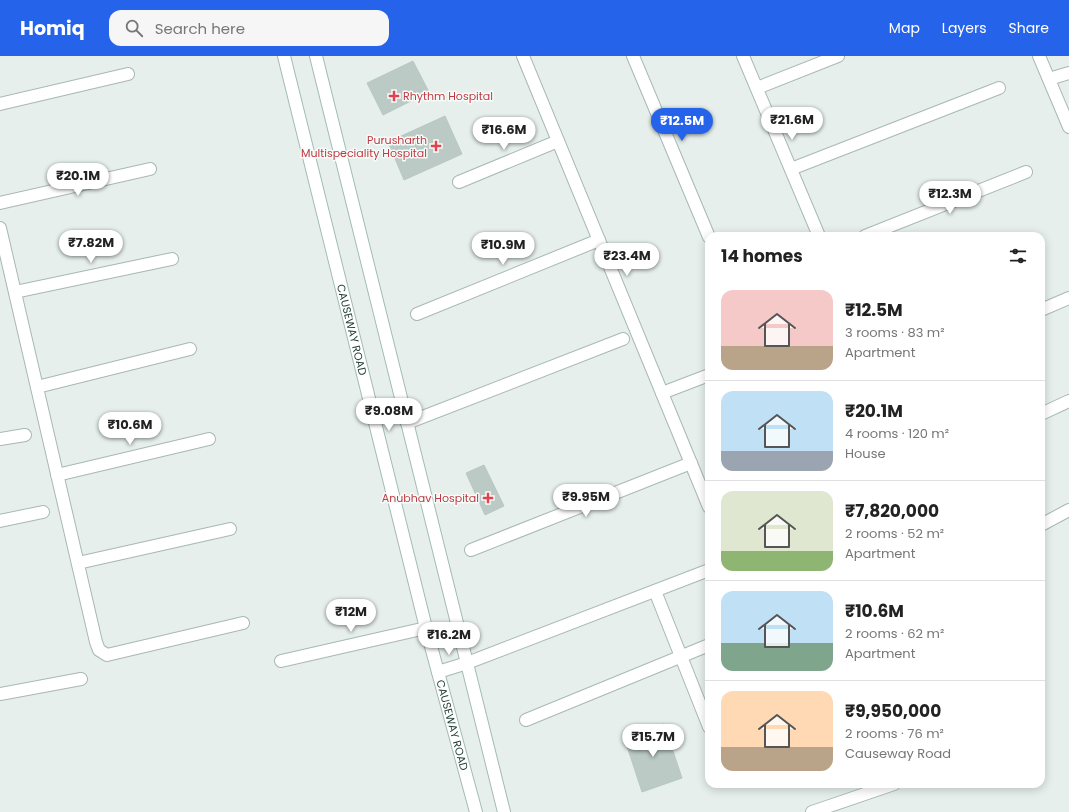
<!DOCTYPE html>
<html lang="en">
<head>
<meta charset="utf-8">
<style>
	:root { --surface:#fff; --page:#f6f6f6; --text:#222; --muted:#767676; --line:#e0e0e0; --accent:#2563eb }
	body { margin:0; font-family:Poppins,sans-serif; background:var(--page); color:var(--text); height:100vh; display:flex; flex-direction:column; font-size:15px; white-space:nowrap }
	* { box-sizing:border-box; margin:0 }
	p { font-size:13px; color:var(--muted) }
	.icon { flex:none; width:22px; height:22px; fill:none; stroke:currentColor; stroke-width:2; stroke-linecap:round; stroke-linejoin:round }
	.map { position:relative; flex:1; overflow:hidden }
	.drawer { position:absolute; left:705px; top:176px; width:340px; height:556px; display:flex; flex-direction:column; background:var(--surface); border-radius:12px; box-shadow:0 2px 10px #0003 }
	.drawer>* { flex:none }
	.price { position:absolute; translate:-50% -34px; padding:0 9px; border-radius:14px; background:#fff; color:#222; font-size:13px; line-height:26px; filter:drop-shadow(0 1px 2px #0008) }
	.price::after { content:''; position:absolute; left:50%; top:24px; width:12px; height:9px; margin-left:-6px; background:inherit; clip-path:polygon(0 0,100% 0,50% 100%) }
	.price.active { background:var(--accent); color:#fff }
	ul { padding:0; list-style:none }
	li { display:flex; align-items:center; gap:12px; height:100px; padding:0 16px }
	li+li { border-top:1px solid var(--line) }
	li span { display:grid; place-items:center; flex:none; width:112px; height:80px; border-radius:12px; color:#555 }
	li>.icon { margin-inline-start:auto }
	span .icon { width:48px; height:48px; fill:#fffc; stroke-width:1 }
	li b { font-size:17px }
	h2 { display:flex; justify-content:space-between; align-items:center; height:48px; padding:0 16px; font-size:17px }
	header { display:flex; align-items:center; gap:24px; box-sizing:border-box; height:56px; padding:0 20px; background:var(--accent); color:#fff }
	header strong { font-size:19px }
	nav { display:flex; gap:22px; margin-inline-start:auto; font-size:14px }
	.search { width:280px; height:36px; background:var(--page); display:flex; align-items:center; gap:10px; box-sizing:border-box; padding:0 14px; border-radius:12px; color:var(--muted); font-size:15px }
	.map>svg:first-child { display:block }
	.building { fill:#bbcac4; stroke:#b8c9c2 }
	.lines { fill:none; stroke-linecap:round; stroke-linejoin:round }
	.street-casing { stroke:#a8b8b2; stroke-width:14 }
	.secondary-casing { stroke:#a4bbb3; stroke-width:14 }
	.street { stroke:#fff; stroke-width:12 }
	.secondary { stroke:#fff; stroke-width:12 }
	.health-dot { fill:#e0444e; stroke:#f7fbf9; stroke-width:1.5 }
	.labels { text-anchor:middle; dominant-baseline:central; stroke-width:3; stroke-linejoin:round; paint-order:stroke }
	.health-label { font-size:11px; fill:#be3a42; stroke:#f7fbf9; text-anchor:end }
	.street-label { font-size:11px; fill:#24423a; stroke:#f7fbf9 }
</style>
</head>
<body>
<header>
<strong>Homiq</strong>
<div class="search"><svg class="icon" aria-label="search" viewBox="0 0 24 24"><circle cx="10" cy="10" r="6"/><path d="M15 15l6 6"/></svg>Search here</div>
<nav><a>Map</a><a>Layers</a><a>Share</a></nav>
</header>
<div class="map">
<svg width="1069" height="756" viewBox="0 0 1069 756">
	<rect width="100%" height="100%" fill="#e6efeb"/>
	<g class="building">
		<path d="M 413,5 L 429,36 L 383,59 L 367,27 Z"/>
		<path d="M 445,60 L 462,98 L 404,124 L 388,86 Z"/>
		<path d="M 484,409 L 504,450 L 485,459 L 466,417 Z"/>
		<path d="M 664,668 L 682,722 L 642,736 L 624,681 Z"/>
	</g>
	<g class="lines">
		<g class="street-casing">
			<g id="street">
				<path d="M 523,0 L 709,451"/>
				<path d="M 633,0 L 709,181"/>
				<path d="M 743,0 L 819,180"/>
				<path d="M 1039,0 L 1069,71"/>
				<path d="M 1049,23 L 1069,17"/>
				<path d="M 757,32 L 838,0"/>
				<path d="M 0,48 L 128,18"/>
				<path d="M 791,113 L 999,32"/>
				<path d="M 459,126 L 558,85"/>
				<path d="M 0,147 L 150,113"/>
				<path d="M 0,172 L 96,586 L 99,594 L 107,599 L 243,567"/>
				<path d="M 865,180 L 1026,116"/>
				<path d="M 15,236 L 172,203"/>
				<path d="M 1041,254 L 1069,242"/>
				<path d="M 417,258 L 599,184"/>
				<path d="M 37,331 L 190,293"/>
				<path d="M 662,337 L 709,319"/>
				<path d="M 1041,358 L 1069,345"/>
				<path d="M 407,367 L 623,283"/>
				<path d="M 0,383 L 25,379"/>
				<path d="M 57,419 L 209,383"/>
				<path d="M 0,465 L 43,456"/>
				<path d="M 1041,469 L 1069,454"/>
				<path d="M 471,494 L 691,407"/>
				<path d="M 78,507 L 230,473"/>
				<path d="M 655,535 L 709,671"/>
				<path d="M 281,605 L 426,572"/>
				<path d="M 438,616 L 467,607 L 709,514"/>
				<path d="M 0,638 L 81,623"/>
				<path d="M 526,664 L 709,589"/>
				<path d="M 812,756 L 894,728"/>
			</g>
		</g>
		<g class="secondary-casing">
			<g id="secondary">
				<path id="s1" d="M 284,0 L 426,572 L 476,756"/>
				<path d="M 316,0 L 504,756"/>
			</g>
		</g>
		<use href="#street" class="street"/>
		<use href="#secondary" class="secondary"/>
	</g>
	<g class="health-dot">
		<path d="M392 34h4v4h4v4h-4v4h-4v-4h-4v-4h4z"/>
		<path d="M434 84h4v4h4v4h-4v4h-4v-4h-4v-4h4z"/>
		<path d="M486 436h4v4h4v4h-4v4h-4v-4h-4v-4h4z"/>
	</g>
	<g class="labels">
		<g class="health-label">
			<text x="403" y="40" text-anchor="start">Rhythm Hospital</text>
			<text x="427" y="84">Purusharth<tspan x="427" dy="13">Multispeciality Hospital</tspan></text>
			<text x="479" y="442">Anubhav Hospital</text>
		</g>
		<g class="street-label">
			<text stroke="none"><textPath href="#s1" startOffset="282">CAUSEWAY ROAD</textPath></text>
			<text stroke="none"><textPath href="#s1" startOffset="690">CAUSEWAY ROAD</textPath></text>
		</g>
	</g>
</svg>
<b class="price" style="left:792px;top:85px">₹21.6M</b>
<b class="price active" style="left:682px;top:86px">₹12.5M</b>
<b class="price" style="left:504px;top:95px">₹16.6M</b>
<b class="price" style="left:78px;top:141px">₹20.1M</b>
<b class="price" style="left:950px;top:159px">₹12.3M</b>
<b class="price" style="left:91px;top:208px">₹7.82M</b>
<b class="price" style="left:503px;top:210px">₹10.9M</b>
<b class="price" style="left:627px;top:221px">₹23.4M</b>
<b class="price" style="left:389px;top:376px">₹9.08M</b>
<b class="price" style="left:130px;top:390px">₹10.6M</b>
<b class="price" style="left:586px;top:462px">₹9.95M</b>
<b class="price" style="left:351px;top:577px">₹12M</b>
<b class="price" style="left:449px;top:600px">₹16.2M</b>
<b class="price" style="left:653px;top:702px">₹15.7M</b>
<section class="drawer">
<h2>14 homes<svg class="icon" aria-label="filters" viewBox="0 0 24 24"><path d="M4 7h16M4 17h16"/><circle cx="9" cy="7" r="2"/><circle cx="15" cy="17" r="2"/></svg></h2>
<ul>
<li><span style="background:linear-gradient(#f6c9c9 70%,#b9a48a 0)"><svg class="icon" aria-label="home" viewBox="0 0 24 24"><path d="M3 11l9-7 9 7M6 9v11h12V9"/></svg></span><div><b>₹12.5M</b><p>3 rooms · 83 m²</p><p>Apartment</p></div></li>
<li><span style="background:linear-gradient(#bfe0f5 75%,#9aa5b1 0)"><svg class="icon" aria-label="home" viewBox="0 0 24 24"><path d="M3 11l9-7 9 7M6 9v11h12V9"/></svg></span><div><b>₹20.1M</b><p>4 rooms · 120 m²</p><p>House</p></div></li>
<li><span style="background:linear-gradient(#dfe7d0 75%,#8fb573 0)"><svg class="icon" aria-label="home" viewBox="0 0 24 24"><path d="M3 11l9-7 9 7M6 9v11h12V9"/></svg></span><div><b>₹7,820,000</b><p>2 rooms · 52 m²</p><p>Apartment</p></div></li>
<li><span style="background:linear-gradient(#bfe0f5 65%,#7fa58c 0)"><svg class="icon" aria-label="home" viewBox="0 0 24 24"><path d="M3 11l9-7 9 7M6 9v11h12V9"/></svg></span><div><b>₹10.6M</b><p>2 rooms · 62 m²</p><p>Apartment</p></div></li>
<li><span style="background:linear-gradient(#ffd9b3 70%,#b9a48a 0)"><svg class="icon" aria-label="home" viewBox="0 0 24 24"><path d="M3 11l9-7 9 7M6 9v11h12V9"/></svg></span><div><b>₹9,950,000</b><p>2 rooms · 76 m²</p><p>Causeway Road</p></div></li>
</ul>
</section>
</div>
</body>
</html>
